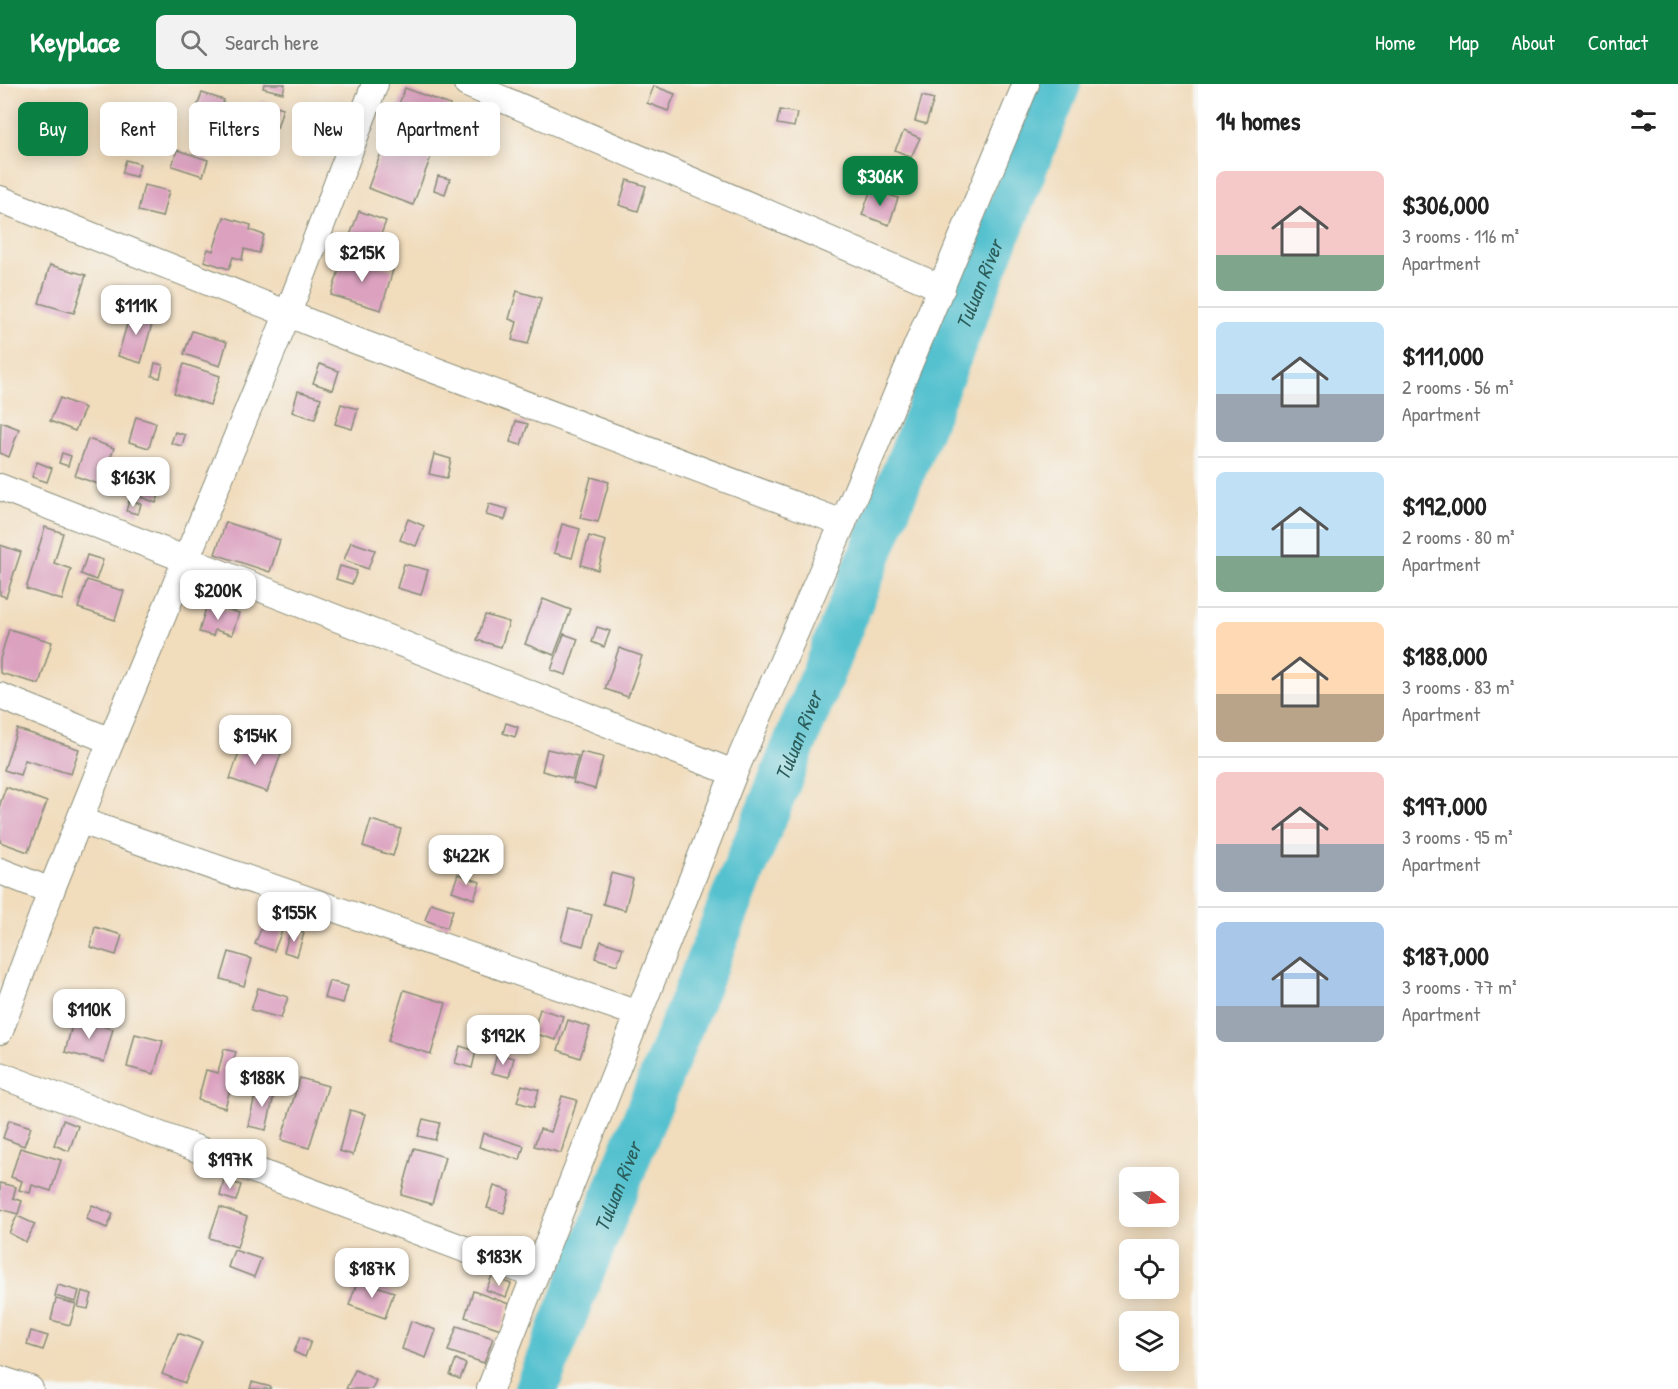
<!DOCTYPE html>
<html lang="en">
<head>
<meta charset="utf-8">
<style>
	:root { --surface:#fff; --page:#f2f2f2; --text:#222; --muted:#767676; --line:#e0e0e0; --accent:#0b8043 }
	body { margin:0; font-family:"Patrick Hand",sans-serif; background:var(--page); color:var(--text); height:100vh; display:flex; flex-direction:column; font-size:22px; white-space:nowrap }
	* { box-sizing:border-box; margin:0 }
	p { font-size:20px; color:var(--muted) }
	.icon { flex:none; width:33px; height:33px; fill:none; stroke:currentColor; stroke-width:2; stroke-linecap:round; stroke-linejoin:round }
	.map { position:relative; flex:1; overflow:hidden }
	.panel { display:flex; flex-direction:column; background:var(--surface); width:480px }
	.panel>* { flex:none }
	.guide { position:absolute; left:18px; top:18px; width:570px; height:54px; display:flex; gap:12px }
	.needle { width:39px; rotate:106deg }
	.controls { position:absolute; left:1119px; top:1083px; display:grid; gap:12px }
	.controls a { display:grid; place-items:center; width:60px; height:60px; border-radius:9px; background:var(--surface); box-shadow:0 3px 15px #0003; font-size:30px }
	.price { position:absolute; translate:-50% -51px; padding:0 14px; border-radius:12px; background:#fff; color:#222; font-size:20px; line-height:39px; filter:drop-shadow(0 2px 3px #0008) }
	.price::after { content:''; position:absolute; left:50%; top:36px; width:18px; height:14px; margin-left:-9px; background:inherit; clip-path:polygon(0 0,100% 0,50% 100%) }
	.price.current { background:var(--accent); color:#fff }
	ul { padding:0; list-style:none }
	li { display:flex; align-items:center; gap:18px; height:150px; padding:0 18px }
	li+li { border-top:2px solid var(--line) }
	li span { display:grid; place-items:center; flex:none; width:168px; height:120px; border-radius:9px; color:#555 }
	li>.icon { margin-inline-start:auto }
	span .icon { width:72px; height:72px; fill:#fffc; stroke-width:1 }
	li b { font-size:26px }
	h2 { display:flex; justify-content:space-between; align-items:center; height:72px; padding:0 18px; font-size:26px }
	.chip { padding:0 21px; border-radius:9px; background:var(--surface); box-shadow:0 3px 15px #0003; font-size:21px; line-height:54px }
	.chip.current { background:var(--accent); color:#fff }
	header { display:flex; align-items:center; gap:36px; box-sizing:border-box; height:84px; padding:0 30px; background:var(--accent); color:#fff }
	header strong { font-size:28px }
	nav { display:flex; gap:33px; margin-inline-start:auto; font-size:21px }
	.search { width:420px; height:54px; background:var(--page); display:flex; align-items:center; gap:15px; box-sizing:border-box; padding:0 21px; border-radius:9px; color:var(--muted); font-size:22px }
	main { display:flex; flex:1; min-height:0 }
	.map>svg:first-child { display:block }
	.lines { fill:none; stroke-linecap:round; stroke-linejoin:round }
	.river { stroke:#55c1cf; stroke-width:44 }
	.building { fill:#dba1bf }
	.minor-casing { stroke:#888c78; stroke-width:28 }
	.minor { stroke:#fff; stroke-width:26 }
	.labels { text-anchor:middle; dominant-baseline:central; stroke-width:6; stroke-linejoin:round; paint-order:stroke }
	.water-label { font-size:21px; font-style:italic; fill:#2c5e5b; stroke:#f6f6f2 }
</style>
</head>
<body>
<header>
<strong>Keyplace</strong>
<div class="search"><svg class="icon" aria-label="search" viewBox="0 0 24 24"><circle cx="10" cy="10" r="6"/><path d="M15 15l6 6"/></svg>Search here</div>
<nav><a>Home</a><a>Map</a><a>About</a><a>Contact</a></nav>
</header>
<main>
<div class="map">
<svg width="1198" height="1305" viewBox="0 0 1198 1305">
	<rect width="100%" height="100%" fill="#f6f6f2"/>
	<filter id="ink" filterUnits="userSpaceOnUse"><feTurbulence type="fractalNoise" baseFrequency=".0167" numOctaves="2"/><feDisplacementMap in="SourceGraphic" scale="12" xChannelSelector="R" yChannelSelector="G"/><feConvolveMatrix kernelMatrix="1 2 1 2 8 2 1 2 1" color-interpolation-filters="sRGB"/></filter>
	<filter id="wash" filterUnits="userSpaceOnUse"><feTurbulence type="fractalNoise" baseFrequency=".008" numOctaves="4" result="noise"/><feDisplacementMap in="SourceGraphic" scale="24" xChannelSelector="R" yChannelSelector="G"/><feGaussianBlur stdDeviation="1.35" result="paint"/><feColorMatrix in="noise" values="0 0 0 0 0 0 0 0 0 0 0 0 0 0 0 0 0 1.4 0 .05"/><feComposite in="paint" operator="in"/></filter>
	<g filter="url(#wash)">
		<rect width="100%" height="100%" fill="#f1dcbc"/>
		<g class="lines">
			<path class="river" id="s1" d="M 536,1305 L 1059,0"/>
		</g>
		<g id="blocks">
			<g class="building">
				<path d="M 264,0 L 285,0 L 283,9 L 263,4 Z"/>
				<path d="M 654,2 L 675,10 L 668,27 L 647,19 Z"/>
				<path d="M 405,4 L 450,21 L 413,121 L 368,104 Z"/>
				<path d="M 202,9 L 224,16 L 216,41 L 193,34 Z"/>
				<path d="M 922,12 L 934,15 L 926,40 L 915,37 Z"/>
				<path d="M 261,17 L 283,24 L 277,44 L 255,38 Z"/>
				<path d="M 456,26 L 476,33 L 464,67 L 445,60 Z"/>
				<path d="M 780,26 L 797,29 L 794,43 L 777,40 Z"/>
				<path d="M 904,47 L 920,54 L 911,73 L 895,66 Z"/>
				<path d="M 177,66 L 208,76 L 203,92 L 172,82 Z"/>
				<path d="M 126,76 L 140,80 L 136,93 L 122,89 Z"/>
				<path d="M 882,86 L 893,89 L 888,107 L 876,104 Z"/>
				<path d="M 438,92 L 450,95 L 445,110 L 434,106 Z"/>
				<path d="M 627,96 L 646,102 L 638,127 L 619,121 Z"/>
				<path d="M 144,101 L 169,107 L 162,133 L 138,127 Z"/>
				<path d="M 871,105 L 898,114 L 889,141 L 862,131 Z"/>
				<path d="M 359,127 L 386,137 L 375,166 L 348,157 Z"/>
				<path d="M 224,133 L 251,141 L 250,146 L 264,151 L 259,169 L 244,165 L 242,176 L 233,173 L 229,185 L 204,177 L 208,165 L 213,167 Z"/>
				<path d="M 344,171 L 393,186 L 381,226 L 331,211 Z"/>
				<path d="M 50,181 L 86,191 L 74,229 L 39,219 Z"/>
				<path d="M 517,207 L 541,214 L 528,260 L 512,256 L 517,238 L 509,235 Z"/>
				<path d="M 131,226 L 154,233 L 141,279 L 118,272 Z"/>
				<path d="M 192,247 L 227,258 L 220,282 L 184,270 Z"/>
				<path d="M 155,279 L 163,281 L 160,294 L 152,292 Z"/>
				<path d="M 184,280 L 220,292 L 210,321 L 174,309 Z"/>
				<path d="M 320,280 L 339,287 L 333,306 L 313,299 Z"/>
				<path d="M 298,307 L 321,314 L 315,335 L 292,328 Z"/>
				<path d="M 60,314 L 85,324 L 75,347 L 50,337 Z"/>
				<path d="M 341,320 L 358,325 L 352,345 L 335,340 Z"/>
				<path d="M 136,333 L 156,339 L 149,364 L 129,358 Z"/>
				<path d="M 516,337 L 528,340 L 521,361 L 510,358 Z"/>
				<path d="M 1,338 L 19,345 L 9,373 L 0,369 Z"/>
				<path d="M 175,348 L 185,351 L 182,362 L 171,359 Z"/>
				<path d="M 88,355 L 114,364 L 101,401 L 75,392 Z"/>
				<path d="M 62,369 L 71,372 L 68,382 L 59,379 Z"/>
				<path d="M 434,370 L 451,375 L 447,394 L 429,390 Z"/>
				<path d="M 37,378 L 52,384 L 47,398 L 32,393 Z"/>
				<path d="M 151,386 L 166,391 L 156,419 L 141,413 Z"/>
				<path d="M 591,393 L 609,398 L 598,438 L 580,434 Z"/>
				<path d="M 129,417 L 141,420 L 138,430 L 126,427 Z"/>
				<path d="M 489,420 L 508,425 L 505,436 L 486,431 Z"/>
				<path d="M 408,435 L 424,442 L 416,462 L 400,456 Z"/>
				<path d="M 226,438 L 280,456 L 270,488 L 215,470 Z"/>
				<path d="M 562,440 L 580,445 L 572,474 L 554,469 Z"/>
				<path d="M 45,443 L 63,449 L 54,479 L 71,485 L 62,516 L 26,505 Z"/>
				<path d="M 589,452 L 606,457 L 598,486 L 581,481 Z"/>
				<path d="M 351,458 L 375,466 L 368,485 L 344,476 Z"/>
				<path d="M 0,461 L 21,468 L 6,513 L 0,511 Z"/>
				<path d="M 87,471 L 103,476 L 96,496 L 81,490 Z"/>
				<path d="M 404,480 L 428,486 L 421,511 L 397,504 Z"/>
				<path d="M 340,482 L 357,487 L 352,500 L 336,495 Z"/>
				<path d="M 87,496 L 124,507 L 115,536 L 78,524 Z"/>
				<path d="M 543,515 L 571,526 L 554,571 L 525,560 Z"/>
				<path d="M 207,520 L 239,529 L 232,551 L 215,546 L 213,552 L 199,548 Z"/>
				<path d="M 485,531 L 509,538 L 501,563 L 477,556 Z"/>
				<path d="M 597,543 L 610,547 L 604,563 L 592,558 Z"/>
				<path d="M 9,545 L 52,558 L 39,600 L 0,589 L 0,575 Z"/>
				<path d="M 564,550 L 578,555 L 566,591 L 551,586 Z"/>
				<path d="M 619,564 L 642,572 L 628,613 L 605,605 Z"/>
				<path d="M 506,639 L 518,643 L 515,653 L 503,649 Z"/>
				<path d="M 17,645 L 79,665 L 71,690 L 25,676 L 20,691 L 4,686 Z"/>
				<path d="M 243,656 L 281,670 L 267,708 L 230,695 Z"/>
				<path d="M 547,665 L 578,672 L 572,695 L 542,687 Z"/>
				<path d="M 581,668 L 603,673 L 595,705 L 573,699 Z"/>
				<path d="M 6,703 L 47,718 L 28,768 L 0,758 L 0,720 Z"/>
				<path d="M 371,736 L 401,745 L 393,772 L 363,762 Z"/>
				<path d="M 611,789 L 633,795 L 625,826 L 603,820 Z"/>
				<path d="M 458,790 L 480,798 L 474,815 L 452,807 Z"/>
				<path d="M 431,819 L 453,826 L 447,844 L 425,836 Z"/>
				<path d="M 569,825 L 592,831 L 583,862 L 561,856 Z"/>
				<path d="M 263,840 L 282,847 L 274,867 L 255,860 Z"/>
				<path d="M 95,843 L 122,851 L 116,871 L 90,863 Z"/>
				<path d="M 291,845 L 304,849 L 297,872 L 284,868 Z"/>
				<path d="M 601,857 L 623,864 L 617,881 L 595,874 Z"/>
				<path d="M 229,868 L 252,875 L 244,902 L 221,895 Z"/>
				<path d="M 329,897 L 348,902 L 343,919 L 324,914 Z"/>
				<path d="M 258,904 L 288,913 L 281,934 L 251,926 Z"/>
				<path d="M 404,906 L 446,919 L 431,970 L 388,957 Z"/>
				<path d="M 540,925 L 563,932 L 556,956 L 533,949 Z"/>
				<path d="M 74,934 L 113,945 L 104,978 L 65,968 Z"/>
				<path d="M 568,936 L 590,943 L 580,974 L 558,966 Z"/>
				<path d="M 135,950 L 163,957 L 154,990 L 127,983 Z"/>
				<path d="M 460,962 L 476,967 L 472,984 L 455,979 Z"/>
				<path d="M 224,965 L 236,968 L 232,980 L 248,985 L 242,1008 L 230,1005 L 225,1024 L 198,1016 L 206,986 L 218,989 Z"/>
				<path d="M 497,970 L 514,974 L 509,993 L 492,989 Z"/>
				<path d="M 300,994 L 328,1002 L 309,1064 L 281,1056 Z"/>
				<path d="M 522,1001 L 539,1006 L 534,1023 L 517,1018 Z"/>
				<path d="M 257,1003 L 275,1007 L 266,1046 L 248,1042 Z"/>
				<path d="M 562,1012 L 577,1016 L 561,1069 L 534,1062 L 540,1045 L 551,1048 Z"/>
				<path d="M 350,1026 L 365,1030 L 353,1071 L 339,1067 Z"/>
				<path d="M 423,1035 L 440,1039 L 435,1056 L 418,1052 Z"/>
				<path d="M 9,1036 L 31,1043 L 24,1062 L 3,1054 Z"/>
				<path d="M 63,1036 L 78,1042 L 69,1067 L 54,1061 Z"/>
				<path d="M 483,1049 L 524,1062 L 520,1076 L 479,1063 Z"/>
				<path d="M 20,1064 L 61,1076 L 51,1107 L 32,1101 L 30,1109 L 19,1106 L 22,1097 L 11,1093 Z"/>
				<path d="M 414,1064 L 445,1073 L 432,1120 L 401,1111 Z"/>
				<path d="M 224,1096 L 241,1101 L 236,1117 L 220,1112 Z"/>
				<path d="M 0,1099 L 16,1103 L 13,1114 L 22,1117 L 18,1130 L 0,1125 Z"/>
				<path d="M 494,1102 L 510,1107 L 504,1129 L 487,1124 Z"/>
				<path d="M 92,1121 L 113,1130 L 107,1144 L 86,1135 Z"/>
				<path d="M 220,1123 L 247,1133 L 237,1163 L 209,1154 Z"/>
				<path d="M 17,1132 L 35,1140 L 26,1158 L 9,1149 Z"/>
				<path d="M 234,1166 L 261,1175 L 254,1193 L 228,1183 Z"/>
				<path d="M 492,1192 L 511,1200 L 506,1213 L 486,1206 Z"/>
				<path d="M 358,1196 L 394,1208 L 385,1234 L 349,1221 Z"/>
				<path d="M 58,1201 L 79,1207 L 76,1218 L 55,1212 Z"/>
				<path d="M 82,1207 L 92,1210 L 88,1225 L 78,1223 Z"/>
				<path d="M 473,1207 L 509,1220 L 501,1245 L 465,1233 Z"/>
				<path d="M 56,1215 L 76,1220 L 70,1241 L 51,1236 Z"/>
				<path d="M 411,1237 L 436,1246 L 426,1274 L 402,1265 Z"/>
				<path d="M 457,1242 L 493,1254 L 484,1279 L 448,1267 Z"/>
				<path d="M 31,1247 L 48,1252 L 43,1266 L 27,1261 Z"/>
				<path d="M 178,1249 L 202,1258 L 185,1299 L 162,1290 Z"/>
				<path d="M 300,1253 L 311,1257 L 305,1273 L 294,1268 Z"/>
				<path d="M 456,1275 L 466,1280 L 460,1295 L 450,1291 Z"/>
				<path d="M 355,1286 L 376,1296 L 372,1305 L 346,1305 Z"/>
				<path d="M 252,1298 L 271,1303 L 270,1305 L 250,1305 Z"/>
			</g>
		</g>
	</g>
	<g filter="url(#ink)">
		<use href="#blocks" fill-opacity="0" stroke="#888c78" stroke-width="1.5"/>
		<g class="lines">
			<g class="minor-casing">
				<g id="minor">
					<path d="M 467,0 L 942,204"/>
					<path d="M 0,115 L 346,253 L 843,439"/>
					<path d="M 0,403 L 734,689"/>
					<path d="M 0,612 L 111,657"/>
					<path d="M 81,737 L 638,930"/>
					<path d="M 0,787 L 51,807"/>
					<path d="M 0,947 L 51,807 L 111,657 L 288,229 L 375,0"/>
					<path d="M 0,991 L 534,1191"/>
					<path d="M 0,1295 L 30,1305"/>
					<path d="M 490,1305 L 734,689 L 843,439 L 1026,0"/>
				</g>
			</g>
			<use href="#minor" class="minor"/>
		</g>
	</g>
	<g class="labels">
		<g class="water-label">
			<text stroke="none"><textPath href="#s1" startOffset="1190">Tuluan River</textPath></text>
			<text stroke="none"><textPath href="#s1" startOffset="704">Tuluan River</textPath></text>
			<text stroke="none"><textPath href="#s1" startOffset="218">Tuluan River</textPath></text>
		</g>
	</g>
</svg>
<div class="controls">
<a><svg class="needle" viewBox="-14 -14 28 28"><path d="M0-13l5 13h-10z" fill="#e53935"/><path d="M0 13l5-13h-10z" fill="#767676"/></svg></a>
<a><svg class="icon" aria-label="locate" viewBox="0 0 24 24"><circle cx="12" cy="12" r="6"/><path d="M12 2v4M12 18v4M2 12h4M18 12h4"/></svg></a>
<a><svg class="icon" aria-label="layers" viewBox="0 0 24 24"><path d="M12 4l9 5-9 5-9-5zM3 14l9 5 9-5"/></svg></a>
</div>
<b class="price current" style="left:880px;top:123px">$306K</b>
<b class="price" style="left:362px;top:199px">$215K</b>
<b class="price" style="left:136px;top:252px">$111K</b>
<b class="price" style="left:133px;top:424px">$163K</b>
<b class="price" style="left:218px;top:537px">$200K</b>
<b class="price" style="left:255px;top:682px">$154K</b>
<b class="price" style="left:466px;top:802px">$422K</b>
<b class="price" style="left:294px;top:859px">$155K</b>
<b class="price" style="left:89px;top:956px">$110K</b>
<b class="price" style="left:503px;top:982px">$192K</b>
<b class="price" style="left:262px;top:1024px">$188K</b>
<b class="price" style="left:230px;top:1106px">$197K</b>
<b class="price" style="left:499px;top:1203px">$183K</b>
<b class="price" style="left:372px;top:1215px">$187K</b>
<div class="guide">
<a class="chip current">Buy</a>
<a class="chip">Rent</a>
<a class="chip">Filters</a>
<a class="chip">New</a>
<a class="chip">Apartment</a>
</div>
</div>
<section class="panel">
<h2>14 homes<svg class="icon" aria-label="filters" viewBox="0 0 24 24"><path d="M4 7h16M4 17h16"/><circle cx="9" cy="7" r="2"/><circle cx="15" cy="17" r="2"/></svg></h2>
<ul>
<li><span style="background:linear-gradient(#f6c9c9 70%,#7fa58c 0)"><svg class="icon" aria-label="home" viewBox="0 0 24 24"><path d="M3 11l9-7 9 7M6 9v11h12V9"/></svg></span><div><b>$306,000</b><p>3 rooms · 116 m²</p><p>Apartment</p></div></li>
<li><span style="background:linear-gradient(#bfe0f5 60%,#9aa5b1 0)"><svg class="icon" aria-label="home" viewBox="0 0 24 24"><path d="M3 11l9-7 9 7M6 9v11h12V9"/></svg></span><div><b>$111,000</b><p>2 rooms · 56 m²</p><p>Apartment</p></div></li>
<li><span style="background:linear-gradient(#bfe0f5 70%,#7fa58c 0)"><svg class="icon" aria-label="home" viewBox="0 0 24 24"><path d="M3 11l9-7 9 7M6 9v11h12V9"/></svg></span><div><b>$192,000</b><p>2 rooms · 80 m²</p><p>Apartment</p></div></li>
<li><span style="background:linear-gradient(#ffd9b3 60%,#b9a48a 0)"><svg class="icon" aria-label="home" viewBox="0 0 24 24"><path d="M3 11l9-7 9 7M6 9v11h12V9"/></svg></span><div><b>$188,000</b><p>3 rooms · 83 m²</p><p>Apartment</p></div></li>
<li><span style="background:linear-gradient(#f6c9c9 60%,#9aa5b1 0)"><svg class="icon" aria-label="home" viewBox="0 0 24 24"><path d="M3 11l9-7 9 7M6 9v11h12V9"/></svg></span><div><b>$197,000</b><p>3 rooms · 95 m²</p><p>Apartment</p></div></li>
<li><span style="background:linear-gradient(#a9c7e8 70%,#9aa5b1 0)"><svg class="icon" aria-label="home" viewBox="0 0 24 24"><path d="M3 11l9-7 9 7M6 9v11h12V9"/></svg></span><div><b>$187,000</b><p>3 rooms · 77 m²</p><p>Apartment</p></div></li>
</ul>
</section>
</main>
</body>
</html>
